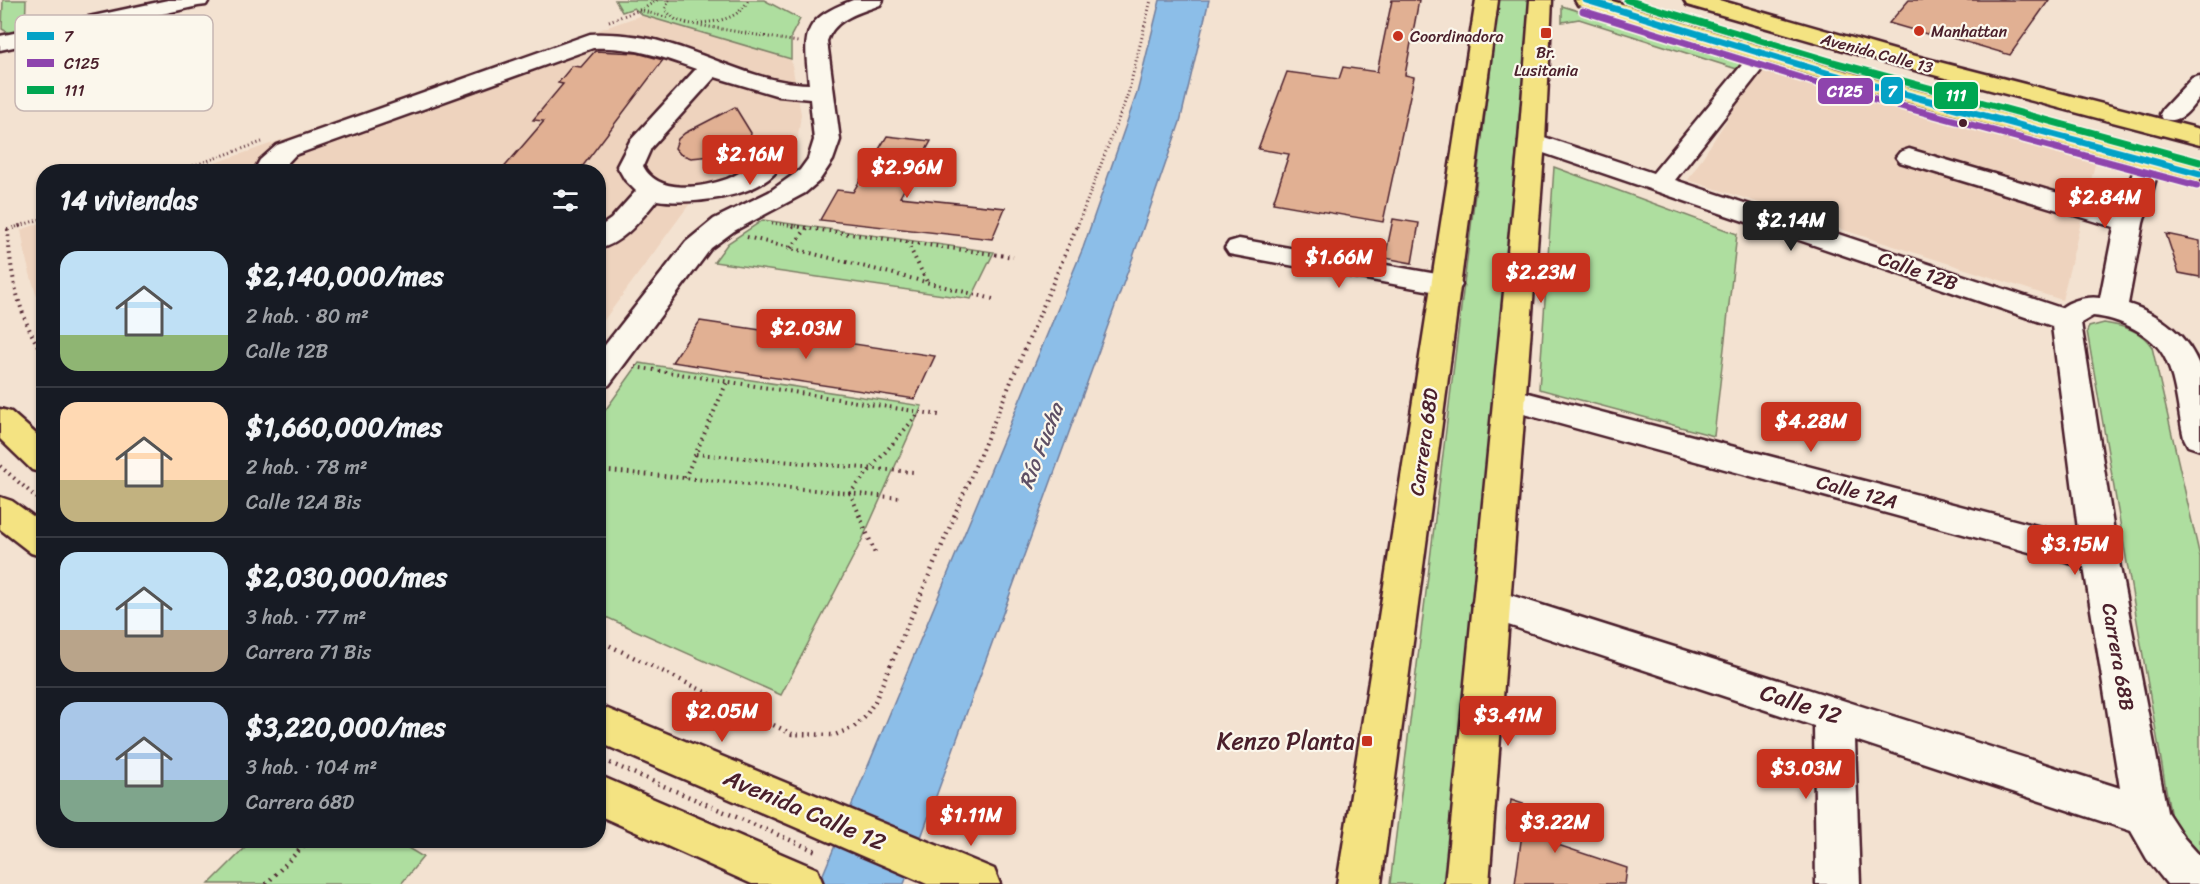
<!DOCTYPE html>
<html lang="es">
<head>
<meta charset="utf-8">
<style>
	:root { --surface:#171b24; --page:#20242c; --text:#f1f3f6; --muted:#9ea1a6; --line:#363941; --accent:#c8321e }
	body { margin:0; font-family:Sriracha,sans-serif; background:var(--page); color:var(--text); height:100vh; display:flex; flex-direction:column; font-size:22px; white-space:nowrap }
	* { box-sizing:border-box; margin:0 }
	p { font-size:20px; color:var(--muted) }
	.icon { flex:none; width:33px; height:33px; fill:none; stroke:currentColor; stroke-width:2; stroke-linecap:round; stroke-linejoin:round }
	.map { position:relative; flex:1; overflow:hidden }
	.drawer { position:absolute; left:36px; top:164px; width:570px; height:684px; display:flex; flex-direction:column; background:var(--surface); border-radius:24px; box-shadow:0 2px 4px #0004 }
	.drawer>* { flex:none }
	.price { position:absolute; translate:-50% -51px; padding:0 14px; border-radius:6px; background:var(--accent); color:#fff; font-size:20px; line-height:39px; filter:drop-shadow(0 2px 3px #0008) }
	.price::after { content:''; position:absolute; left:50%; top:36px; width:18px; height:14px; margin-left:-9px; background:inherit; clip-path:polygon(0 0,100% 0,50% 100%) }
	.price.selected { background:#222; color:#fff }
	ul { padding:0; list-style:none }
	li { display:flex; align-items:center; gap:18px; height:150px; padding:0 24px }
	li+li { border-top:2px solid var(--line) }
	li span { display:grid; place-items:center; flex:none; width:168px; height:120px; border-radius:18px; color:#555 }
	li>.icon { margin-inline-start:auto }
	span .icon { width:72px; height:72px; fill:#fffc; stroke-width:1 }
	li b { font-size:26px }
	h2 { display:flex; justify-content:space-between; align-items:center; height:72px; padding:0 24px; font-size:26px }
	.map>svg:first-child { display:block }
	.built { fill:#eed3be }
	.green { fill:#aede9f; stroke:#7c7e65; stroke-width:1.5 }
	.water { fill:#8cbee8; stroke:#727e9c; stroke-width:1.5 }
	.building { fill:#e1b093; stroke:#4a1f2b; stroke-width:1.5 }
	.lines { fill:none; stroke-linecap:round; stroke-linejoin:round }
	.minor-casing { stroke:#4a1f2b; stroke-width:5 }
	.major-casing { stroke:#4a1f2b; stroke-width:5 }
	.path-far2 { stroke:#4a1f2b; stroke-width:3; stroke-dasharray:1 3; stroke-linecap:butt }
	.path-far1 { stroke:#4a1f2b; stroke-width:4; stroke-dasharray:1.5 4.5; stroke-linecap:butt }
	.path { stroke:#4a1f2b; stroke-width:4.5; stroke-dasharray:1.5 5; stroke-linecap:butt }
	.minor { fill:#fbf7ec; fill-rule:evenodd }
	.major { fill:#f4e382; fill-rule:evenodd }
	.bus-1-casing { stroke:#fbf7ec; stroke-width:10 }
	.bus-2-casing { stroke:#fbf7ec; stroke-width:10 }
	.bus-3-casing { stroke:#fbf7ec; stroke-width:10 }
	.bus-1 { stroke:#04a2c6; stroke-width:7 }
	.bus-2 { stroke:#8e44ad; stroke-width:7 }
	.bus-3 { stroke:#00a651; stroke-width:7 }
	.poi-dot { fill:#c8321e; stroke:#fbf7ec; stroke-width:2 }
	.bus-dot { fill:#4a1f2b; stroke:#fbf7ec; stroke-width:2 }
	.labels { text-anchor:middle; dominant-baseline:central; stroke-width:4.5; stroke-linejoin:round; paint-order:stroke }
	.far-poi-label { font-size:16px; fill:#4a1f2b; stroke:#fbf7ec; text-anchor:start }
	.far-street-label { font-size:16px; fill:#4a1f2b; stroke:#fbf7ec }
	.street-label { font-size:20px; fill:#4a1f2b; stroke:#fbf7ec }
	.water-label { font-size:21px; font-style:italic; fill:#5e4f64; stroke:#fbf7ec }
	.near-street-label { font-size:24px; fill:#4a1f2b; stroke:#fbf7ec }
	.near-poi-label { font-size:24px; fill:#4a1f2b; stroke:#fbf7ec; text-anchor:end }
	.key { fill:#fbf7ec; stroke:#c6b6b2; stroke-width:1.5 }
	.key-label { font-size:16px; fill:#4a1f2b }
	.line-badge { stroke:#fbf7ec; stroke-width:2 }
	.badge-label { font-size:16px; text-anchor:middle; font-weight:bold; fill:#fff }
</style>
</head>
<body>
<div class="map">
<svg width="2200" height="884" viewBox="0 0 2200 884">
	<rect width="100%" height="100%" fill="#f3e2d1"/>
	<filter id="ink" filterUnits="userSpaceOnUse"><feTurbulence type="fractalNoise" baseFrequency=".0167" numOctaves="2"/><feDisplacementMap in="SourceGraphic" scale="12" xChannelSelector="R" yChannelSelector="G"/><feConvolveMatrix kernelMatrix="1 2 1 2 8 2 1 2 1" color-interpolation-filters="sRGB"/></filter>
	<g filter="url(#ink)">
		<g class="built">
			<path d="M 642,15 L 791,59 L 801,114 L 798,137 L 787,158 L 771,176 L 732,195 L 691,202 L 599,327 L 598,171 L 192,171 Z"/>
			<path d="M 1759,70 L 2095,164 L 2062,300 L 1688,180 Z"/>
			<path d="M 43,222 L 44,222 L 43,309 L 36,294 L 27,263 L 21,230 Z"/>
		</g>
		<g class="green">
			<path d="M 3,0 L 26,0 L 25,32 L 9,33 L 2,29 Z"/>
			<path d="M 615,0 L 764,0 L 800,19 L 791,36 L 791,59 L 642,15 L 634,8 L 622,12 Z"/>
			<path d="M 1499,0 L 1530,0 L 1450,884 L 1390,884 Z"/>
			<path d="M 1562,6 L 1745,62 L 1740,70 L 1579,19 L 1562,22 Z"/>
			<path d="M 1554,167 L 1737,234 L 1714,436 L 1539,389 Z"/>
			<path d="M 763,220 L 994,252 L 971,299 L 714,262 L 728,243 Z"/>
			<path d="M 2104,323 C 2123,326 2141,330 2152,347 L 2200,557 L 2200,855 L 2179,835 L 2171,818 L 2087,331 L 2089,327 Z"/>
			<path d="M 639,363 L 922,406 L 862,540 L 781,695 L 599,614 L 599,419 Z"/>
			<path d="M 253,840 L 395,840 L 423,857 L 401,884 L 209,884 Z"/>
		</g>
		<path class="water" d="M 1160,0 L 1209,0 L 1180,122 L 1133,257 L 904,884 L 819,884 L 1083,248 L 1137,93 Z"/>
		<g class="building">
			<path d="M 1392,0 L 1419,0 L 1405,75 L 1414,77 L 1383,222 L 1273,203 L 1289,154 L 1258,149 L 1287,72 L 1339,79 L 1343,67 L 1377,72 Z"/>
			<path d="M 1909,0 L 2049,0 L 2010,55 L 1939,34 L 1937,37 L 1889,23 Z"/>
			<path d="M 595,51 L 637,53 L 663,60 L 579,171 L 501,171 L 544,121 L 533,120 L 563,84 L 558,83 L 572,66 L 581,67 Z"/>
			<path d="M 735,107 L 751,133 L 749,146 L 737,157 L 727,162 L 723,155 L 691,158 L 680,154 L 675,148 L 678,139 L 685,133 Z"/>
			<path d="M 887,136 L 931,141 L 900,197 L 1005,208 L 992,239 L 820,220 L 837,190 L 853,192 Z"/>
			<path d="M 1393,219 L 1419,223 L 1412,263 L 1385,258 Z"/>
			<path d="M 2166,234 L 2200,241 L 2200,277 L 2179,273 Z"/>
			<path d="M 700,321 L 935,356 L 915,399 L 672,362 Z"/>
			<path d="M 1511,800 L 1559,816 L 1555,844 L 1627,868 L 1625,884 L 1515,884 L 1522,834 L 1507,829 Z"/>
		</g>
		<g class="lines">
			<g class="minor-casing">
				<g id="minor">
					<path d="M 168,0 L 209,0 L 206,5 L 198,6 L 0,50 L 0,36 Z"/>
					<path d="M 853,0 L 883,0 L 880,5 C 859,13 835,18 827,41 L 840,140 L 833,160 L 819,181 L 805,193 L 734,231 L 711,248 L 609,385 L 598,388 L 598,354 L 686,242 L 714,219 L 769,192 L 800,170 L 808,159 L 814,140 L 810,99 L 779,96 L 715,77 L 651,148 L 643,166 C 658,195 701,188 727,179 C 744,172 756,159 774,164 L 778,169 C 758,198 690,205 657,200 C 641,219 624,243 598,249 L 598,228 L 611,219 L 636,191 L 625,180 L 617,166 L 630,141 L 696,69 C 661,56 630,46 593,48 L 295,155 L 280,171 L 254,171 L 260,160 L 277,145 L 590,34 C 618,33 645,36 672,45 C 718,59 760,83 809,84 C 804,34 800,20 853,0 Z"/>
					<path d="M 1763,47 L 1771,49 L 1774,54 L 1675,180 L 2061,308 C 2071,300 2088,296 2100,298 L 2114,227 L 1900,162 L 1896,157 L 1900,152 L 1909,149 L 2119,211 L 2139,156 L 2148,153 L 2157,156 L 2161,161 L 2143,223 L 2128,304 C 2160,314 2189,336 2200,368 L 2200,450 L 2188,446 L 2184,438 C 2178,413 2177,384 2166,360 C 2155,334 2118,318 2093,316 L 2081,323 L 2118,557 L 2167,812 L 2184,838 L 2200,856 L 2200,884 L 2167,884 L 2147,859 L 2131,831 L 1855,740 L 1860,884 L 1816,884 L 1814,726 L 1478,615 L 1472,604 L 1478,593 L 1491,589 L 2120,788 L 2084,567 L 1509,410 L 1498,407 L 1493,399 L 1498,391 L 1509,388 L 2079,537 L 2052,326 L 1523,146 L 1519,141 L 1523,136 L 1532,133 L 1653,173 L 1755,49 Z"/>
					<path d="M 2200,76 L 2200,97 C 2189,110 2182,124 2163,119 L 2160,114 L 2163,109 L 2192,78 Z"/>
					<path d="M 1239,239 L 1448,276 L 1458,279 L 1462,285 L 1458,291 L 1448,294 L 1229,254 L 1225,248 L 1229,242 Z"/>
				</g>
			</g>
			<g class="major-casing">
				<g id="major">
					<path d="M 1476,0 L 1498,0 L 1381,884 L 1337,884 Z"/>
					<path d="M 1530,0 L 1552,0 L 1545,141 L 1489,884 L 1445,884 L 1519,141 Z"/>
					<path d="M 1575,0 L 1609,0 L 1838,69 L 2200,166 L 2200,182 L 1822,79 L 1578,5 Z"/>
					<path d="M 1684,0 L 1719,0 L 1908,54 L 2200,129 L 2200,145 L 1892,64 L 1687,5 Z"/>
					<path d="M 0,409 L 11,412 L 44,441 L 44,473 L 32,470 L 0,439 Z"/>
					<path d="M 0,497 L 12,501 L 44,524 L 44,557 L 31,553 L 0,529 Z"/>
					<path d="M 598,705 L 994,869 L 1000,884 L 927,884 L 598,742 Z"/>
					<path d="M 598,775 L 817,869 L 823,884 L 752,884 L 598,815 Z"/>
				</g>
			</g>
			<g class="path-far2">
				<path d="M 669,0 L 665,10 L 676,20 L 687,23"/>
				<path d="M 639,10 L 669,18"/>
				<path d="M 609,21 L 645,8 L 657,0"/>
				<path d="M 686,23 L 798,42"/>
				<path d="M 698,23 C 717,22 739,19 748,0"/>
				<path d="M 178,171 L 262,142"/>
				<path d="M 772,223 L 803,227"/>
				<path d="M 16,227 L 44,218"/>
				<path d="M 1077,227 L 1128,94 L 1151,0"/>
			</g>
			<g class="path-far1">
				<path d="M 20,226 L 8,230 C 10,276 19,317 44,356"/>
				<path d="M 793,226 L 1013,257"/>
				<path d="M 747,237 L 993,299"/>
				<path d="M 907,242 L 927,282"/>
				<path d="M 791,248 L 807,228"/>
				<path d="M 635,367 L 939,415"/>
				<path d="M 696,454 L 913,472"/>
				<path d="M 0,466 L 44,504"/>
				<path d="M 598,470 L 901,498"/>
				<path d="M 685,478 L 727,382"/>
				<path d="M 860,516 L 850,493 L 919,413"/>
				<path d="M 954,516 L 1077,226"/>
			</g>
			<g class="path">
				<path d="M 859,515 L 875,553"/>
				<path d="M 598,640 L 792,734 L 835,735 L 854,727 L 865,717 L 875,701 L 955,515"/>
				<path d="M 598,758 L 816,851"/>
				<path d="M 266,884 L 309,840"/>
			</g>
			<use href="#minor" class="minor"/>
			<use href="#major" class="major"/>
			<g class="bus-1-casing">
				<path id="bus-1" d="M 1586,0 L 1830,74 L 2200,174"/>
			</g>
			<g class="bus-2-casing">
				<path id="bus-2" d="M 1583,11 L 1827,86 L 2197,186"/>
			</g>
			<g class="bus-3-casing">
				<path id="bus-3" d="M 1627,0 L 1833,62 L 2200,162"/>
			</g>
			<use href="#bus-1" class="bus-1"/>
			<use href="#bus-2" class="bus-2"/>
			<use href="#bus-3" class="bus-3"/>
		</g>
	</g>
	<g class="poi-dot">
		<circle cx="1919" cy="31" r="6"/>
		<rect x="1540" y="27" width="12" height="12" rx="3"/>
		<circle cx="1398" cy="36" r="6"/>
		<rect x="1361" y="735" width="12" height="12" rx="3"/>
	</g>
	<circle class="bus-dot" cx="1963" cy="123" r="5"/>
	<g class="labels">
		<g class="far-poi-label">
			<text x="1931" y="31">Manhattan</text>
			<text x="1410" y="36">Coordinadora</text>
			<text x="1546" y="52" text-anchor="middle">Br.<tspan x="1546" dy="18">Lusitania</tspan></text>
		</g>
		<g class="far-street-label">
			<text transform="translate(1877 53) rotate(15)">Avenida Calle 13</text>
		</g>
		<g class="street-label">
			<text transform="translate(1918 271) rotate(19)">Calle 12B</text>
			<text transform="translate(1424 442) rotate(-82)">Carrera 68D</text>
			<text transform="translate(1857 492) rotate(15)">Calle 12A</text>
			<text transform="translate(2118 657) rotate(80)">Carrera 68B</text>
		</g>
		<g class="water-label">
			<text transform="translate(1041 446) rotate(-69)">Río Fucha</text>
		</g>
		<g class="near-street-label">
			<text transform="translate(1801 704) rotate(18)">Calle 12</text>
			<text transform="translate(805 810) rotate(23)">Avenida Calle 12</text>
		</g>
		<g class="near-poi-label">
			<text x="1355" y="741">Kenzo Planta</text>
		</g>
	</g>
	<rect x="15" y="15" width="198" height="96" rx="9" class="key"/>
	<rect x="27" y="32" width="27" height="8" fill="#04a2c6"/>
	<rect x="27" y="59" width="27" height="8" fill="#8e44ad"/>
	<rect x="27" y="86" width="27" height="8" fill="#00a651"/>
	<g class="key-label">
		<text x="64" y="42">7</text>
		<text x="64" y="69">C125</text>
		<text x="64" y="96">111</text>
	</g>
	<g class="line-badge">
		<rect x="1880" y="76" width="24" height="29" rx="6" fill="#04a2c6"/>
		<rect x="1817" y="77" width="57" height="28" rx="6" fill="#8e44ad"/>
		<rect x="1933" y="81" width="46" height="29" rx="6" fill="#00a651"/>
	</g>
	<g class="badge-label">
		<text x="1892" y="97">7</text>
		<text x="1845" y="97">C125</text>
		<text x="1956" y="101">111</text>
	</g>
</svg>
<b class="price" style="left:750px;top:186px">$2.16M</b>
<b class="price" style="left:907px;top:199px">$2.96M</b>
<b class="price" style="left:2105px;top:229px">$2.84M</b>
<b class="price selected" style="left:1791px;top:252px">$2.14M</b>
<b class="price" style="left:1339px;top:289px">$1.66M</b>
<b class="price" style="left:1541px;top:304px">$2.23M</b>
<b class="price" style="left:806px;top:360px">$2.03M</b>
<b class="price" style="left:1811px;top:453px">$4.28M</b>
<b class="price" style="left:2075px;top:576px">$3.15M</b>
<b class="price" style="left:722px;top:743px">$2.05M</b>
<b class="price" style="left:1508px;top:747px">$3.41M</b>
<b class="price" style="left:1806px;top:800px">$3.03M</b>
<b class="price" style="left:971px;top:847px">$1.11M</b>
<b class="price" style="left:1555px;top:854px">$3.22M</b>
<section class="drawer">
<h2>14 viviendas<svg class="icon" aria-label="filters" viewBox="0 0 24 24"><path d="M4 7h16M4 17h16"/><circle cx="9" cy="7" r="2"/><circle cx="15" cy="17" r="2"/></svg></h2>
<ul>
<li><span style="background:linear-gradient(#bfe0f5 70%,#8fb573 0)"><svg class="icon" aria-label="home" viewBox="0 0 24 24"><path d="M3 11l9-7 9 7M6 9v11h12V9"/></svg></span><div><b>$2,140,000/mes</b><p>2 hab. · 80 m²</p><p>Calle 12B</p></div></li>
<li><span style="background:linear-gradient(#ffd9b3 65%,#c2b280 0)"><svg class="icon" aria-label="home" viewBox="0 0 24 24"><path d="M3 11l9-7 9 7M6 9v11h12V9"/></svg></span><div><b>$1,660,000/mes</b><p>2 hab. · 78 m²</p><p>Calle 12A Bis</p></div></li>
<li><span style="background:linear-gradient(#bfe0f5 65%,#b9a48a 0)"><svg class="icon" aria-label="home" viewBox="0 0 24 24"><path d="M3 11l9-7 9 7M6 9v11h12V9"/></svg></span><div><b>$2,030,000/mes</b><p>3 hab. · 77 m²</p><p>Carrera 71 Bis</p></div></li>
<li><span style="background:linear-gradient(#a9c7e8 65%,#7fa58c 0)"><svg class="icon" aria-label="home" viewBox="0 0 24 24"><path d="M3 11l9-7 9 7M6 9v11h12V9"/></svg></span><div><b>$3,220,000/mes</b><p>3 hab. · 104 m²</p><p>Carrera 68D</p></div></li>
</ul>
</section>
</div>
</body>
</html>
